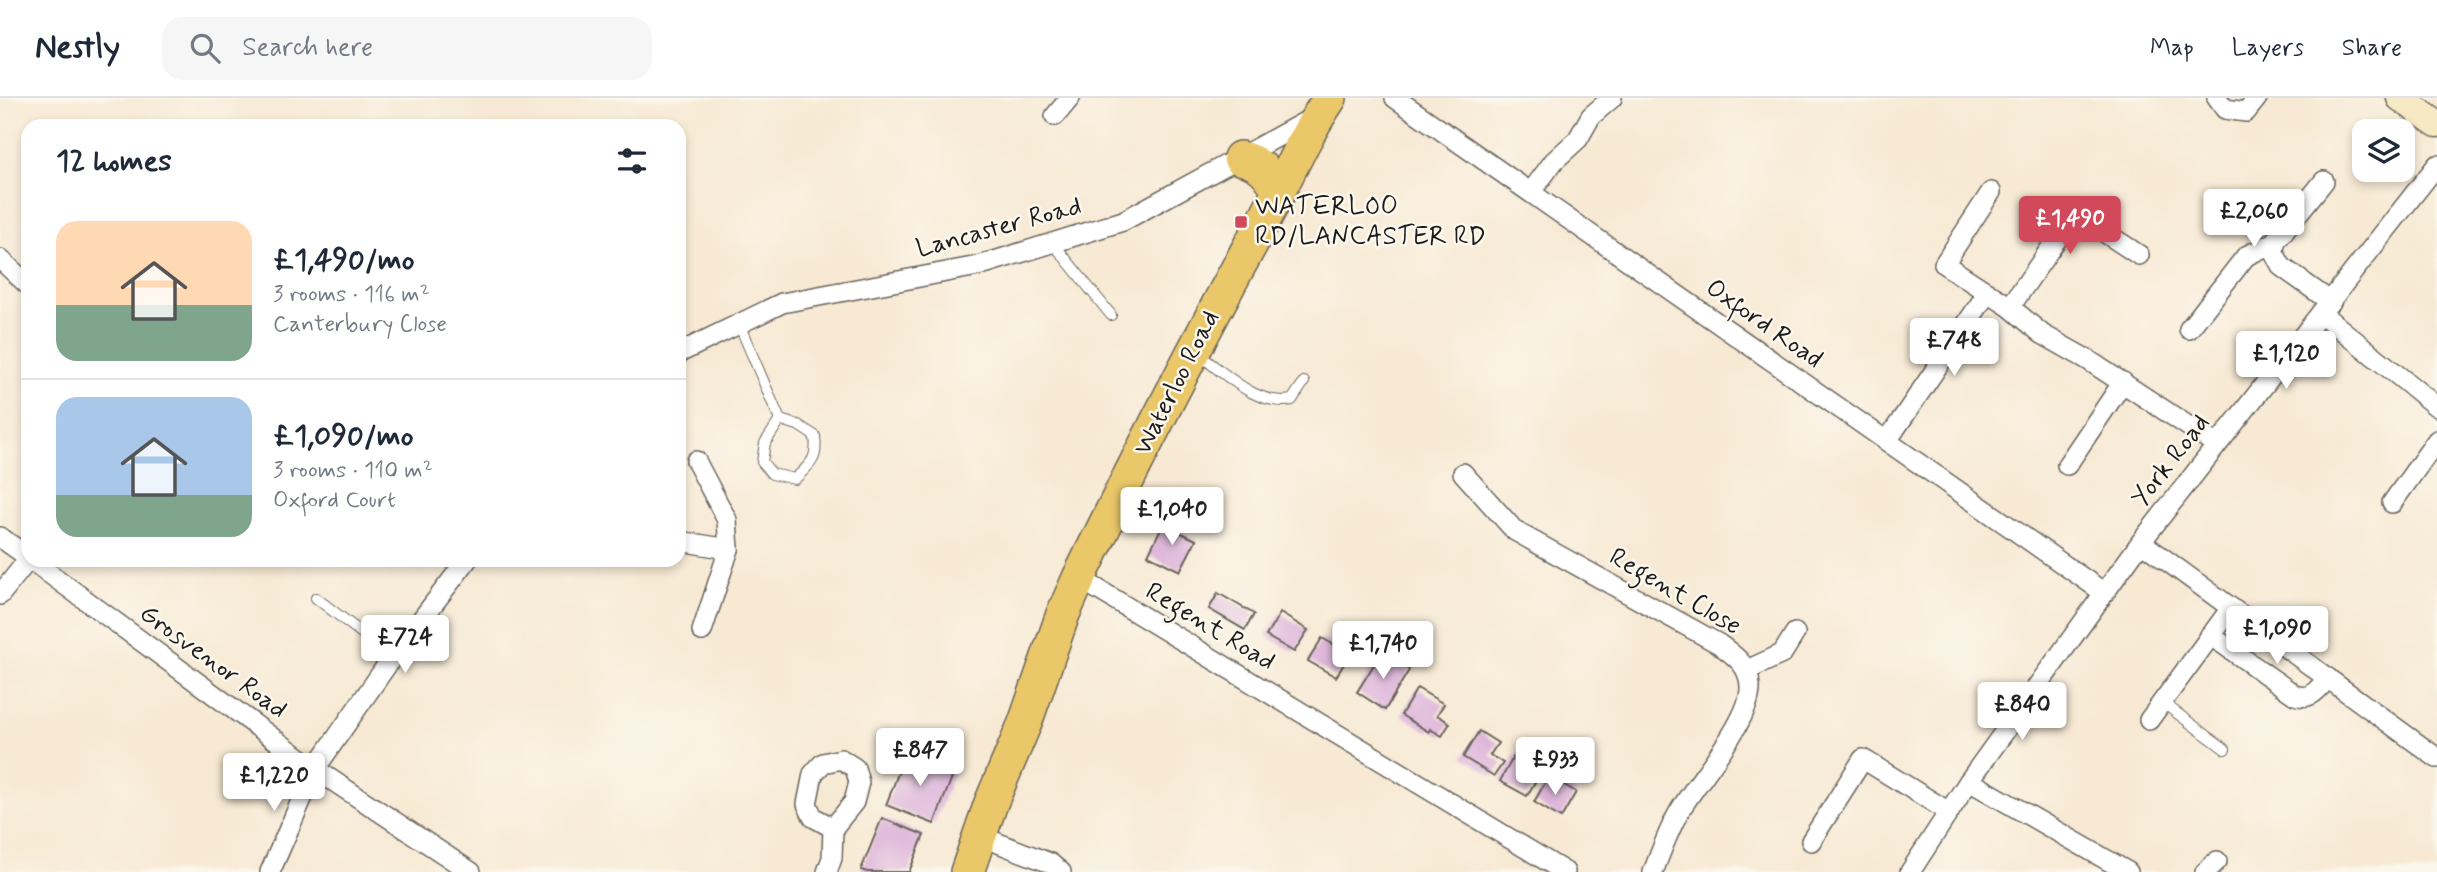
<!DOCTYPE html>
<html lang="en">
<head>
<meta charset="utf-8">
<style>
	:root { --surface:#fff; --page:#f6f6f7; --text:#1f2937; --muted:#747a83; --line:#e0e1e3; --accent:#d1495b }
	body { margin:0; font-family:Mynerve,sans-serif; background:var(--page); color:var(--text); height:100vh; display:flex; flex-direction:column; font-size:26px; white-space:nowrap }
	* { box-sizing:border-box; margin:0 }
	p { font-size:23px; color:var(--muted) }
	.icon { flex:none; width:38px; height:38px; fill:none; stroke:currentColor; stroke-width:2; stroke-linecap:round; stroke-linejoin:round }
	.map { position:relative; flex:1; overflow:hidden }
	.panel { position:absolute; left:21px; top:21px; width:665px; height:448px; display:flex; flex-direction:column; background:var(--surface); border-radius:21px; box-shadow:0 4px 10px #0003 }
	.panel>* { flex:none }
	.buttons { position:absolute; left:2352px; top:21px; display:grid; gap:14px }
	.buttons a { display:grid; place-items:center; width:63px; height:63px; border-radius:14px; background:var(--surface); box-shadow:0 4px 10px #0003; font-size:35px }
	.price { position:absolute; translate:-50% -60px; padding:0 16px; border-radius:7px; background:#fff; color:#222; font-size:23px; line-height:46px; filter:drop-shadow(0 2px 4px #0008) }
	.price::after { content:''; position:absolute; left:50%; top:42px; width:21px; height:16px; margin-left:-10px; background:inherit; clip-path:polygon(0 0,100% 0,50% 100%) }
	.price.selected { background:var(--accent); color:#fff }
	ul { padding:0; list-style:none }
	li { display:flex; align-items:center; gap:21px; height:175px; padding:0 35px }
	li+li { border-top:2px solid var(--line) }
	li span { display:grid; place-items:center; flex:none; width:196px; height:140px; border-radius:21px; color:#555 }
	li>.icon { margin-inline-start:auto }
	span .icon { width:84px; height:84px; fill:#fffc; stroke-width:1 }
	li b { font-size:30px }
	h2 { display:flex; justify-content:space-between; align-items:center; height:84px; padding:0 35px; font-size:30px }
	header { display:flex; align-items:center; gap:42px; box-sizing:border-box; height:98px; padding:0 35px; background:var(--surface); border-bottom:2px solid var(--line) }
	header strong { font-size:33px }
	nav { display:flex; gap:38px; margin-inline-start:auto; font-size:24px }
	.search { width:490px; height:63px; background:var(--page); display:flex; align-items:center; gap:18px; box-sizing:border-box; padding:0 24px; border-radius:21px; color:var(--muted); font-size:26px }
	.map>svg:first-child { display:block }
	.building { fill:#dbafd9 }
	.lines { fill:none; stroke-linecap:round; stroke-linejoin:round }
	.lane-casing { stroke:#69645c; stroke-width:12 }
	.street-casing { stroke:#69645c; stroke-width:22 }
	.secondary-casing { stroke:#69645c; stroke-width:29 }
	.highway-casing { stroke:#69645c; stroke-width:36 }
	.lane { stroke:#fff; stroke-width:10 }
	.street { stroke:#fff; stroke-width:19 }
	.secondary { stroke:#f7e9c3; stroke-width:26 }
	.highway { stroke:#eac769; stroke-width:33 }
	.poi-dot { fill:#d1495b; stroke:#fbf7ec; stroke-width:2.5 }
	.labels { text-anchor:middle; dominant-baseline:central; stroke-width:5; stroke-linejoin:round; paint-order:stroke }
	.poi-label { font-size:26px; fill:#1c1c1c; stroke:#fbf7ec; text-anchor:start }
	.street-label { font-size:26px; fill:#1c1c1c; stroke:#fbf7ec }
</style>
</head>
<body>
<header>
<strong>Nestly</strong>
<div class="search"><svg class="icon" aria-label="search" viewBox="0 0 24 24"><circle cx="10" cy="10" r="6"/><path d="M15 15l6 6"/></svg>Search here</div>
<nav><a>Map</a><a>Layers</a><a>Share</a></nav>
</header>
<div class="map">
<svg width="2437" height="774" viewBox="0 0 2437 774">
	<rect width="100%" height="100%" fill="#fbf7ec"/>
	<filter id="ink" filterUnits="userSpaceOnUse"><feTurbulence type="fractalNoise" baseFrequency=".0143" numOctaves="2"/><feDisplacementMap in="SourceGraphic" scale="14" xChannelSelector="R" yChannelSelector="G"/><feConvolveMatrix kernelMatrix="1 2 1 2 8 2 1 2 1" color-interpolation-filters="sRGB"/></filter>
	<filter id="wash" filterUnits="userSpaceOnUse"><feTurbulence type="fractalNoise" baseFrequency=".00686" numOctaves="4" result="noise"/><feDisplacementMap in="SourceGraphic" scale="28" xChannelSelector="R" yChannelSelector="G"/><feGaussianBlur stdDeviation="1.57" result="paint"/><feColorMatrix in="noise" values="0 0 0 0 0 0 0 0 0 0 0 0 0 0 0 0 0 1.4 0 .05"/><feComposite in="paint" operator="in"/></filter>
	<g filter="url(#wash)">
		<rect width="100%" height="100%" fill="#f7e9d3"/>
		<g id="blocks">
			<g class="building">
				<path d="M 1163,426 L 1196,442 L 1180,473 L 1148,457 Z"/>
				<path d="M 1218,495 L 1254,516 L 1245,532 L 1209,511 Z"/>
				<path d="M 1280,515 L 1308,532 L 1294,554 L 1266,538 Z"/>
				<path d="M 1322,540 L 1350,556 L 1336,579 L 1308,563 Z"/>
				<path d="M 1381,555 L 1409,572 L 1385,612 L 1357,594 Z"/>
				<path d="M 1417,590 L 1444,606 L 1437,617 L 1450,625 L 1442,638 L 1430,631 L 1429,634 L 1401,617 Z"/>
				<path d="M 1479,633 L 1498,645 L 1490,657 L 1503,665 L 1494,678 L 1463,659 Z"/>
				<path d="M 906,655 L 954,674 L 934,726 L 886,707 Z"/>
				<path d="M 1515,656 L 1542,672 L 1527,698 L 1500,683 Z"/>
				<path d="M 1549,678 L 1576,694 L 1561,720 L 1534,704 Z"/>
				<path d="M 882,720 L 924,737 L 909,774 L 867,774 L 861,772 Z"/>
			</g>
		</g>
	</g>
	<g filter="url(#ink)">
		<use href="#blocks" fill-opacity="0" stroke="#69645c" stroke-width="2"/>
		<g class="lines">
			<g class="lane-casing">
				<g id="lane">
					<path d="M 1053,145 L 1111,217"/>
					<path d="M 739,226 L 780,322"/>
					<path d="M 1198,256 C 1225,275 1257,309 1292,302 L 1304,284"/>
					<path d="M 780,322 L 798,327 L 815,338 C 818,362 811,365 795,381 L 772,376 L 762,364 L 765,345 Z"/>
					<path d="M 316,500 L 393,559"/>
					<path d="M 2162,604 L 2225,651"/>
				</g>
			</g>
			<g class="street-casing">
				<g id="street">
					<path d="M 1395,0 L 2103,494"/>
					<path d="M 2217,0 L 2225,11 L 2246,14 L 2257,0"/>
					<path d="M 1055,18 L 1070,0"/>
					<path d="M 2324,83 L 2275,144 L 2274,155 L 2282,169 L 2331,204"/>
					<path d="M 1531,94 L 1554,63 L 1578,41 L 1591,18 L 1612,0"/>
					<path d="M 1991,94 L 1944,166 L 2010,209 L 2042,236 L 2088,262 L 2217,347"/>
					<path d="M 0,161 L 28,187"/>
					<path d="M 2010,209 L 2075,115 L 2139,157"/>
					<path d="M 2322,216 L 2437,309"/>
					<path d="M 2189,231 L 2246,158 L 2275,144"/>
					<path d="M 679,255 L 782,205 L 978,168 L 1123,123 L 1312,20"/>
					<path d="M 1887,343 L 1988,194"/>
					<path d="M 696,363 L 727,422 L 729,451 L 702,533"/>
					<path d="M 2067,367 L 2123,284"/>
					<path d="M 1463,375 L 1515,433 L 1719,546 C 1735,558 1749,567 1750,588 C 1752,622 1696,684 1679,714 C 1668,733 1661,754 1653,774"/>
					<path d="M 2392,405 L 2437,342"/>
					<path d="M 0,439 L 28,459"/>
					<path d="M 679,443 L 729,451"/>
					<path d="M 2141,444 L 2437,660"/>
					<path d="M 31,462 L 315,671 L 471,774"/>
					<path d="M 1079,480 L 1565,774"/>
					<path d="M 0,497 L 28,462"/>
					<path d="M 2210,537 L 2295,597 C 2311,603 2318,591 2328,580"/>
					<path d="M 1747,572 L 1782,556 L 1795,535"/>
					<path d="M 2149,622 L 2231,510"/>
					<path d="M 1969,683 L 2128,774"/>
					<path d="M 980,738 L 1050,765 L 1061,774"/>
					<path d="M 1811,743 L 1863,661 L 1949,714"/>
					<path d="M 270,774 L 315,671 L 389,564 L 467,462"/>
					<path d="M 827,774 L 832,760 L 833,730 L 854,704 L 859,684 L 855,670 L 841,661 L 823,665 L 813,676 L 807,706 L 813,719 L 833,730"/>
					<path d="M 1910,774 L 1969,683 L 2141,444 L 2437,67"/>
					<path d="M 2205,774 L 2217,763"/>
				</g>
			</g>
			<g class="secondary-casing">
				<path id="secondary" d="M 2400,0 L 2437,26"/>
			</g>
			<g class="highway-casing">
				<g id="highway">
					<path d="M 1240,60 C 1260,64 1271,76 1279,94"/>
					<path d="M 967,774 L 991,705 L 1025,625 L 1063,516 L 1079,480 C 1138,359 1199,240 1264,122 C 1286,81 1304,38 1330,0"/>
				</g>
			</g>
			<use href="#lane" class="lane"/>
			<use href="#street" class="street"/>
			<use href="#secondary" class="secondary"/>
			<use href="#highway" class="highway"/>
		</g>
	</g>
	<rect class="poi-dot" x="1234" y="117" width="14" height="14" rx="3.5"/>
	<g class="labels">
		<g class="poi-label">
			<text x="1255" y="109">WATERLOO<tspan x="1255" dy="30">RD/LANCASTER RD</tspan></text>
		</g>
		<g class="street-label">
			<text transform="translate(999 130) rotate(-15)">Lancaster Road</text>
			<text transform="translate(1764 226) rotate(35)">Oxford Road</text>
			<text transform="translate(1177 285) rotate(-63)">Waterloo Road</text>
			<text transform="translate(2171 363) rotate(-52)">York Road</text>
			<text transform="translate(1675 494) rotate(30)">Regent Close</text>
			<text transform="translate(1210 529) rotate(31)">Regent Road</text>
			<text transform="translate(213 564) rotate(36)">Grosvenor Road</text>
		</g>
	</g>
</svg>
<div class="buttons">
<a><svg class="icon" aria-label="layers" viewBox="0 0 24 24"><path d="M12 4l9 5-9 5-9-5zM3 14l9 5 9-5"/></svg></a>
</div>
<b class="price" style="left:2254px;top:151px">£2,060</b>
<b class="price selected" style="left:2070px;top:158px">£1,490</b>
<b class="price" style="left:1954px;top:280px">£748</b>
<b class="price" style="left:2286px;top:293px">£1,120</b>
<b class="price" style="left:1172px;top:449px">£1,040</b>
<b class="price" style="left:2277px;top:568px">£1,090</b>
<b class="price" style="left:405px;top:577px">£724</b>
<b class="price" style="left:1383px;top:583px">£1,740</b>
<b class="price" style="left:2022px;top:644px">£840</b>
<b class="price" style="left:920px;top:690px">£847</b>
<b class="price" style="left:1555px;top:699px">£933</b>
<b class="price" style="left:274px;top:715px">£1,220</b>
<section class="panel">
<h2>12 homes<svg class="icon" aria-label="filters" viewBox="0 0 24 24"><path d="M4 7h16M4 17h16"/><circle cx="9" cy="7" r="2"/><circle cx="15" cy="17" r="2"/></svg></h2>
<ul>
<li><span style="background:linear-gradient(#ffd9b3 60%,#7fa58c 0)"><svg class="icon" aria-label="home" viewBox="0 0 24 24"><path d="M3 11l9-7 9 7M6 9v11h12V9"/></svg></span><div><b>£1,490/mo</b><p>3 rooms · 116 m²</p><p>Canterbury Close</p></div></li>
<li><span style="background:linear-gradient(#a9c7e8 70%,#7fa58c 0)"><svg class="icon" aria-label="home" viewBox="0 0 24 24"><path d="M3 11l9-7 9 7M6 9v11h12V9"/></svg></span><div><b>£1,090/mo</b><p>3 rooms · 110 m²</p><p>Oxford Court</p></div></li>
</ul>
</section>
</div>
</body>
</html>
